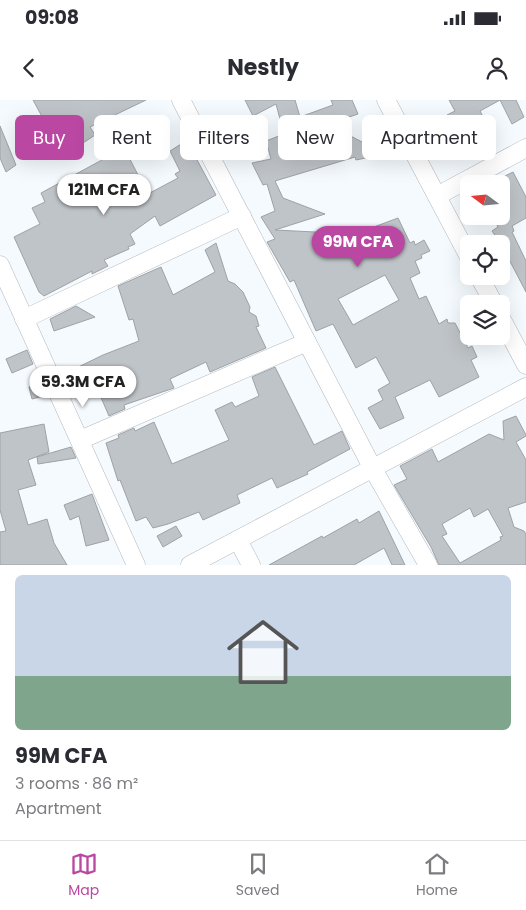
<!DOCTYPE html>
<html lang="en">
<head>
<meta charset="utf-8">
<style>
	:root { --surface:#fff; --page:#f7f7f7; --text:#2b2b33; --muted:#7c7c81; --line:#e1e1e2; --accent:#ba47a2 }
	body { margin:0; font-family:Poppins,sans-serif; background:var(--page); color:var(--text); height:100vh; display:flex; flex-direction:column; font-size:19px; white-space:nowrap }
	* { box-sizing:border-box; margin:0 }
	p { font-size:16px; color:var(--muted) }
	.icon { flex:none; width:28px; height:28px; fill:none; stroke:currentColor; stroke-width:2; stroke-linecap:round; stroke-linejoin:round }
	.map { position:relative; height:465px; overflow:hidden }
	.side { display:flex; flex-direction:column; background:var(--surface); flex:1 }
	.side>* { flex:none }
	.guide { position:absolute; left:15px; top:15px; width:496px; height:45px; display:flex; gap:10px }
	.needle { width:32px; rotate:286deg }
	.tools { position:absolute; left:460px; top:75px; display:grid; gap:10px }
	.tools a { display:grid; place-items:center; width:50px; height:50px; border-radius:8px; background:var(--surface); box-shadow:0 5px 20px #0002; font-size:25px }
	.price { position:absolute; translate:-50% -42px; padding:0 11px; border-radius:18px; background:#fff; color:#222; font-size:16px; line-height:32px; filter:drop-shadow(0 1px 2px #0008) }
	.price::after { content:''; position:absolute; left:50%; top:30px; width:15px; height:11px; margin-left:-8px; background:inherit; clip-path:polygon(0 0,100% 0,50% 100%) }
	.price.selected { background:var(--accent); color:#fff }
	ul { padding:0; list-style:none }
	li { display:grid; align-content:center; gap:10px; height:265px; padding:0 15px }
	li span { display:grid; place-items:center; height:155px; border-radius:8px; color:#555 }
	li>.icon { margin-inline-start:auto }
	span .icon { width:90px; height:90px; fill:#fffc; stroke-width:1 }
	li b { font-size:21px }
	.tag { padding:0 18px; border-radius:8px; background:var(--surface); box-shadow:0 5px 20px #0002; font-size:18px; line-height:45px }
	.tag.selected { background:var(--accent); color:#fff }
	.status { display:flex; justify-content:space-between; align-items:center; height:35px; padding:0 25px; background:var(--surface); direction:ltr }
	.status svg { height:14px; fill:currentColor }
	header { display:flex; justify-content:space-between; align-items:center; height:65px; padding:0 15px; background:var(--surface); font-size:22px; font-weight:700 }
	.menu { display:flex; justify-content:space-around; align-items:center; height:70px; border-top:1px solid var(--line); background:var(--surface); font-size:14px; color:var(--muted) }
	.menu a { display:grid; justify-items:center; gap:2px }
	.menu .selected { color:var(--accent) }
	.map>svg:first-child { display:block }
	.building { fill:#bfc4c8; stroke:#9ea2a6; fill-rule:evenodd }
	.lines { fill:none; stroke-linecap:round; stroke-linejoin:round }
	.street-casing { stroke:#b4b8bc; stroke-width:19 }
	.street { stroke:#fff; stroke-width:18 }
</style>
</head>
<body>
<div class="status"><b>09:08</b><svg viewBox="0 0 49 12"><path d="M0 12V9h3v3zM5 12V6h3v6zM10 12V3h3v9zM15 12V0h3v12zM26 1h20v11H26zM47 4h2v5h-2z"/></svg></div>
<header><svg class="icon" aria-label="back" viewBox="0 0 24 24"><path d="M15 5l-7 7 7 7"/></svg>Nestly<svg class="icon" aria-label="person" viewBox="0 0 24 24"><circle cx="12" cy="8" r="4"/><path d="M4 21q1-7 8-7t8 7"/></svg></header>
<div class="map">
<svg width="526" height="465" viewBox="0 0 526 465">
	<rect width="100%" height="100%" fill="#f5fafe"/>
	<g class="building">
		<path d="M 33,0 L 146,0 L 90,27 L 95,35 L 59,59 L 53,48 L 57,44 Z"/>
		<path d="M 245,0 L 295,0 L 300,17 L 333,5 L 331,0 L 352,0 L 358,14 L 328,24 L 362,42 L 374,40 L 377,51 L 374,52 L 375,56 L 356,60 L 355,57 L 275,81 L 283,98 L 325,114 L 275,130 L 355,134 L 398,118 L 410,143 L 414,141 L 415,145 L 424,140 L 430,151 L 421,155 L 422,158 L 415,161 L 420,173 L 410,178 L 419,199 L 426,196 L 439,224 L 447,219 L 448,223 L 455,223 L 468,248 L 472,246 L 477,257 L 471,260 L 479,277 L 439,297 L 430,280 L 395,297 L 404,318 L 380,329 L 368,308 L 383,300 L 378,290 L 390,283 L 376,257 L 356,268 L 333,224 L 316,231 L 294,180 L 290,182 L 267,142 L 275,139 L 261,117 L 275,111 L 267,84 L 263,85 L 252,63 L 271,59 L 266,41 L 284,34 L 276,4 L 253,16 ZM 385,175 L 399,200 L 353,225 L 338,199 Z"/>
		<path d="M 449,0 L 500,0 L 480,11 L 488,26 L 494,45 L 473,53 L 467,41 L 458,46 L 452,34 L 455,32 L 447,15 L 455,11 Z"/>
		<path d="M 500,0 L 516,0 L 524,17 L 512,24 Z"/>
		<path d="M 0,26 L 16,65 L 6,72 L 0,58 Z"/>
		<path d="M 189,39 L 193,47 L 196,58 L 216,95 L 160,126 L 155,116 L 130,134 L 135,144 L 128,147 L 129,149 L 104,160 L 108,166 L 92,174 L 92,171 L 44,196 L 39,192 L 14,137 L 40,124 L 32,108 L 45,102 L 41,93 L 124,48 L 148,94 L 178,78 L 175,74 L 180,71 L 170,51 Z"/>
		<path d="M 513,72 L 526,97 L 526,118 L 512,126 L 514,131 L 512,132 L 526,161 L 526,192 L 501,144 L 492,131 L 498,127 L 492,116 L 501,116 L 501,84 L 496,84 L 495,81 Z"/>
		<path d="M 216,143 L 228,181 L 235,184 L 243,192 L 250,207 L 249,212 L 256,216 L 259,226 L 256,227 L 266,248 L 210,272 L 206,262 L 170,279 L 174,288 L 124,305 L 125,309 L 109,316 L 93,279 L 72,289 L 66,273 L 103,255 L 139,241 L 133,219 L 129,220 L 118,186 L 161,167 L 173,195 L 215,172 L 205,150 Z"/>
		<path d="M 76,206 L 95,217 L 54,231 L 50,219 Z"/>
		<path d="M 27,250 L 33,264 L 12,273 L 6,259 Z"/>
		<path d="M 275,267 L 314,345 L 342,331 L 350,349 L 307,372 L 308,374 L 277,388 L 272,378 L 237,395 L 240,403 L 203,420 L 199,412 L 168,424 L 153,428 L 146,417 L 136,421 L 120,380 L 118,381 L 106,343 L 119,338 L 118,335 L 134,328 L 135,331 L 154,322 L 172,364 L 229,340 L 215,310 L 232,302 L 235,307 L 259,296 L 252,277 Z"/>
		<path d="M 42,283 L 47,295 L 32,299 L 29,287 Z"/>
		<path d="M 516,316 L 526,335 L 526,336 L 516,342 L 526,360 L 526,402 L 508,408 L 514,427 L 524,431 L 526,434 L 526,465 L 439,465 L 431,447 L 394,385 L 407,379 L 400,366 L 432,349 L 438,362 L 489,334 L 504,340 L 503,321 ZM 470,408 L 474,417 L 488,409 L 503,436 L 500,437 L 501,440 L 460,463 L 442,436 L 447,434 L 442,424 Z"/>
		<path d="M 44,324 L 49,352 L 28,360 L 36,385 L 18,390 L 28,425 L 47,419 L 54,443 L 67,465 L 0,465 L 0,432 L 6,431 L 0,410 L 0,333 Z"/>
		<path d="M 71,347 L 76,358 L 38,364 L 37,357 Z"/>
		<path d="M 92,394 L 109,440 L 86,446 L 79,416 L 70,420 L 64,405 Z"/>
		<path d="M 379,411 L 405,465 L 392,465 L 384,448 L 354,465 L 269,465 L 322,436 L 323,438 L 357,419 L 359,423 Z"/>
		<path d="M 176,426 L 182,436 L 163,447 L 157,436 Z"/>
	</g>
	<g class="lines">
		<g class="street-casing">
			<g id="street">
				<path d="M 181,0 L 373,369 L 428,465"/>
				<path d="M 386,0 L 469,157"/>
				<path d="M 437,96 L 526,48"/>
				<path d="M 0,165 L 136,465"/>
				<path d="M 479,176 L 494,204"/>
				<path d="M 501,218 L 526,265"/>
				<path d="M 24,219 L 242,116"/>
				<path d="M 80,340 L 307,242"/>
				<path d="M 238,440 L 251,465"/>
				<path d="M 190,465 L 526,287"/>
			</g>
		</g>
		<use href="#street" class="street"/>
	</g>
</svg>
<div class="tools">
<a><svg class="needle" viewBox="-14 -14 28 28"><path d="M0-13l5 13h-10z" fill="#e53935"/><path d="M0 13l5-13h-10z" fill="#7c7c81"/></svg></a>
<a><svg class="icon" aria-label="locate" viewBox="0 0 24 24"><circle cx="12" cy="12" r="6"/><path d="M12 2v4M12 18v4M2 12h4M18 12h4"/></svg></a>
<a><svg class="icon" aria-label="layers" viewBox="0 0 24 24"><path d="M12 4l9 5-9 5-9-5zM3 14l9 5 9-5"/></svg></a>
</div>
<b class="price" style="left:104px;top:116px">121M CFA</b>
<b class="price selected" style="left:358px;top:168px">99M CFA</b>
<b class="price" style="left:83px;top:308px">59.3M CFA</b>
<div class="guide">
<a class="tag selected">Buy</a>
<a class="tag">Rent</a>
<a class="tag">Filters</a>
<a class="tag">New</a>
<a class="tag">Apartment</a>
</div>
</div>
<section class="side">
<ul>
<li><span style="background:linear-gradient(#c9d6e8 65%,#7fa58c 0)"><svg class="icon" aria-label="home" viewBox="0 0 24 24"><path d="M3 11l9-7 9 7M6 9v11h12V9"/></svg></span><div><b>99M CFA</b><p>3 rooms · 86 m²</p><p>Apartment</p></div></li>
</ul>
</section>
<nav class="menu">
<a class="selected"><svg class="icon" aria-label="map" viewBox="0 0 24 24"><path d="M3 6l6-2 6 2 6-2v14l-6 2-6-2-6 2zM9 4v14M15 6v14"/></svg>Map</a>
<a><svg class="icon" aria-label="saved" viewBox="0 0 24 24"><path d="M7 4h10v16l-5-4-5 4z"/></svg>Saved</a>
<a><svg class="icon" aria-label="home" viewBox="0 0 24 24"><path d="M3 11l9-7 9 7M6 9v11h12V9"/></svg>Home</a>
</nav>
</body>
</html>
